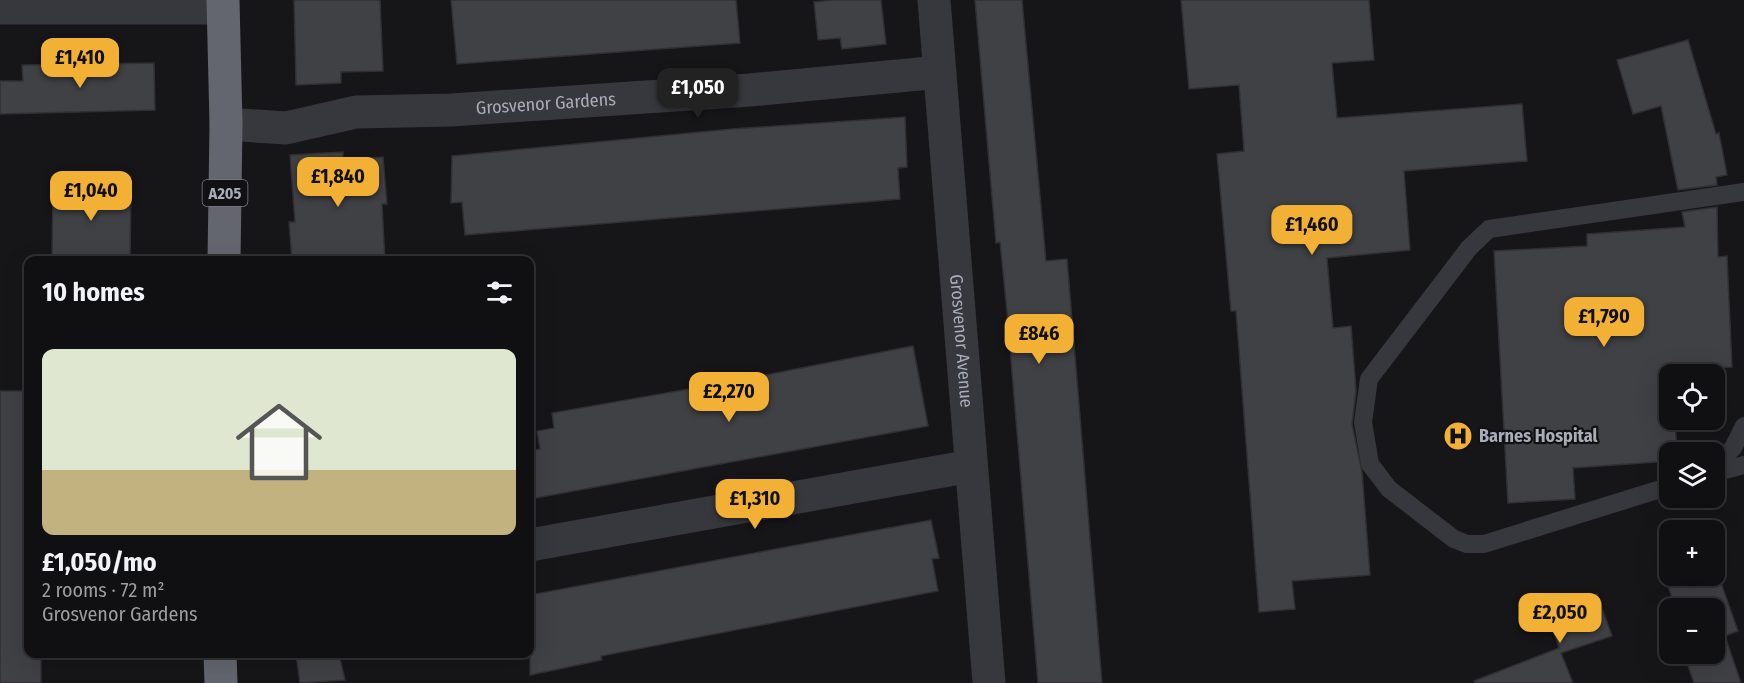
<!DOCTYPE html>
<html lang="en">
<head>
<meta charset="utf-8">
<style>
	:root { --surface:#101012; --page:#1e1e20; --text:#f1f3f6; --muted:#9c9d9f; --line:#303032; --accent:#f2b134 }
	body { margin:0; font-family:"Fira Sans Condensed",sans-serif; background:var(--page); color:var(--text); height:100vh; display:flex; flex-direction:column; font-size:22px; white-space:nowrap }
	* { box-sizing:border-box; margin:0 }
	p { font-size:20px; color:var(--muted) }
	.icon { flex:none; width:33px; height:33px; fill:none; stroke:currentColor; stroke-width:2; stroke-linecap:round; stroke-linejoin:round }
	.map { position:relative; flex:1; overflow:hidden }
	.drawer { position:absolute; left:24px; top:256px; width:510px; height:402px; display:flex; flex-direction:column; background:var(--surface); border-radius:12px; box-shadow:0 6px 24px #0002,0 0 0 2px var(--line) }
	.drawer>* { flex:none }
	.buttons { position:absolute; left:1659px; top:364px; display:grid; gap:12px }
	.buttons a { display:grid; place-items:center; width:66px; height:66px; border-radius:12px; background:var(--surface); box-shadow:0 6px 24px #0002,0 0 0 2px var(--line); font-size:30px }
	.price { position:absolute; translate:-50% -51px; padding:0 14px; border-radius:12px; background:var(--accent); color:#111; font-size:20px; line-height:39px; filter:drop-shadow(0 2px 3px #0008) }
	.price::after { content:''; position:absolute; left:50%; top:36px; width:18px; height:14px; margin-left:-9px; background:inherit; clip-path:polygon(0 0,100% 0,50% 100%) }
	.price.selected { background:#222; color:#fff }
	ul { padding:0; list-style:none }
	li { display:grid; align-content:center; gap:12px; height:318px; padding:0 18px }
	li span { display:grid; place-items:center; height:186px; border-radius:12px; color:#555 }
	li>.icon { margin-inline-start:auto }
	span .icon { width:108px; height:108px; fill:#fffc; stroke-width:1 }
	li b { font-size:26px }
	h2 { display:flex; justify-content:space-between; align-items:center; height:72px; padding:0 18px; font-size:26px }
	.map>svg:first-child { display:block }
	.building { fill:#404145; stroke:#303034; stroke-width:1.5 }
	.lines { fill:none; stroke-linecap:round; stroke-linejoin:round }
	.lane { stroke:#37383d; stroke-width:18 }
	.street { stroke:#37383d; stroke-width:33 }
	.highway { stroke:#63666e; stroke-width:33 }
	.labels { text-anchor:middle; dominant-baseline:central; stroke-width:4.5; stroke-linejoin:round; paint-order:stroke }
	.shield { fill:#111113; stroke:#7b7e86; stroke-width:1.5 }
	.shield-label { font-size:16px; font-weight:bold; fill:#a8adb8 }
	.street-label { font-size:18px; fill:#a8adb8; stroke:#111113 }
	.poi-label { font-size:18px; font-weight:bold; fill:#a8adb8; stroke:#111113; text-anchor:start }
</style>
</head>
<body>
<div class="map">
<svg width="1744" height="683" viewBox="0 0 1744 683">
	<rect width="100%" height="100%" fill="#161618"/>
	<g class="building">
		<path d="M 294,0 L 380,0 L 383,71 L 341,72 L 341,83 L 296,85 Z"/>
		<path d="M 451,0 L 736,0 L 740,43 L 457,64 Z"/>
		<path d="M 833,0 L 881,0 L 886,44 L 842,49 L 840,38 L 818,40 L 814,2 Z"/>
		<path d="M 975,0 L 1022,0 L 1046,261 L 1067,259 L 1102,683 L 1038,683 L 1007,312 L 1000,242 L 996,243 Z"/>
		<path d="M 1181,0 L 1369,0 L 1374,60 L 1332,63 L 1337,118 L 1522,104 L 1527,161 L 1404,171 L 1410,250 L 1327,258 L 1333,328 L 1351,326 L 1356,391 L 1352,424 L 1362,472 L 1370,575 L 1292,581 L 1295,609 L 1259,612 L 1236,311 L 1231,311 L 1217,154 L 1244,151 L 1239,85 L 1189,89 Z"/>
		<path d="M 1688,40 L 1716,134 L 1719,133 L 1727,175 L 1716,177 L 1717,185 L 1678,190 L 1661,106 L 1633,114 L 1617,60 Z"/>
		<path d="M 154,63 L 155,110 L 0,114 L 0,81 L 23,81 L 22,65 Z"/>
		<path d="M 905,117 L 907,167 L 898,168 L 900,199 L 465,235 L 462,202 L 451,203 L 452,156 L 732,129 Z"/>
		<path d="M 343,152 L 343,160 L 383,157 L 387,204 L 382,204 L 385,261 L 292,261 L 289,222 L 295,222 L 290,155 Z"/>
		<path d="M 53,183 L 131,185 L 130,261 L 52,261 Z"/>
		<path d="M 1717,207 L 1718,257 L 1727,256 L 1732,367 L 1671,369 L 1670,420 L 1675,420 L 1677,453 L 1670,453 L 1670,461 L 1573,468 L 1575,499 L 1508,503 L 1494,251 L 1587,246 L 1587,234 L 1685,227 L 1682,212 Z"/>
		<path d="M 913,346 L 928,426 L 530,499 L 530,451 L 540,449 L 537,431 L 554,428 L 552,413 L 746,379 Z"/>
		<path d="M 0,391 L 28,391 L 28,654 L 41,654 L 41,683 L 0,683 Z"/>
		<path d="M 931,520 L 939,558 L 932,559 L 938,591 L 601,656 L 602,660 L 530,675 L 530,595 Z"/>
		<path d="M 1714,563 L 1738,631 L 1725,636 L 1741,683 L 1694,683 L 1684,654 L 1714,654 L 1714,609 L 1676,609 L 1663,572 L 1670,570 L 1670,576 L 1714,576 Z"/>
		<path d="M 1597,594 L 1612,636 L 1561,653 L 1573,683 L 1475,683 L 1474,681 L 1559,648 L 1547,612 Z"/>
		<path d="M 296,654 L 339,654 L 345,680 L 300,683 Z"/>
	</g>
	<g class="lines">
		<g class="lane">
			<path d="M 1714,467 L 1733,448 L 1744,426"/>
			<path d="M 1714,473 L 1744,465"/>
			<path d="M 1670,486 L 1484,544 L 1467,544 L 1454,539 L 1389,489 L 1370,464 L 1363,422 L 1369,379 L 1469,248 L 1489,229 L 1744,192"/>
		</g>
		<g class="street">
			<path id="s1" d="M 934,0 L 989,683"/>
			<path d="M 0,8 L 222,8"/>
			<path id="s2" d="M 226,124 L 286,128 L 356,112 L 451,110 L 750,90 L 940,72"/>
			<path d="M 530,545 L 971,466"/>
		</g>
		<g class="highway">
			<path d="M 223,0 L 226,124 L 224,261"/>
			<path d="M 220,654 L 221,683"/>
		</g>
	</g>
	<defs>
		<g id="hospital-disc" transform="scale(1.5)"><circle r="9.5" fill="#f2b134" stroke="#111113"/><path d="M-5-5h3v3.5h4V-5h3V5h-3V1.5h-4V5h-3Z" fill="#111"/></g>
	</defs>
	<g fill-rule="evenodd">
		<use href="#hospital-disc" x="1458" y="436"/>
	</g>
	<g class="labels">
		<rect class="shield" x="202.5" y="180" width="45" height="26" rx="4.5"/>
		<g class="shield-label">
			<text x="225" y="193">A205</text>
		</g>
		<g class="street-label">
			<text stroke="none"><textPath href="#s2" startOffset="322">Grosvenor Gardens</textPath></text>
			<text stroke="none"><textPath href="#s1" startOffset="342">Grosvenor Avenue</textPath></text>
		</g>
		<g class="poi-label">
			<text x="1479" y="436">Barnes Hospital</text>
		</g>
	</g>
</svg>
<div class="buttons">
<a><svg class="icon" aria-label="locate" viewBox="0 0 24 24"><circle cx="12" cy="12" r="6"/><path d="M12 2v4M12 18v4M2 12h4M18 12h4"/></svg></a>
<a><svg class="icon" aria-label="layers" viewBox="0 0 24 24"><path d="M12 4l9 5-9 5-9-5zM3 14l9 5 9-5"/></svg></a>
<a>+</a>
<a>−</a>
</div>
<b class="price" style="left:80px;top:89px">£1,410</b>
<b class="price selected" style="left:698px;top:119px">£1,050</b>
<b class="price" style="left:338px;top:208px">£1,840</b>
<b class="price" style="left:91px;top:222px">£1,040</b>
<b class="price" style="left:1312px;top:256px">£1,460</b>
<b class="price" style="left:1604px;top:348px">£1,790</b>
<b class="price" style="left:1039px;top:365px">£846</b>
<b class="price" style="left:729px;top:423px">£2,270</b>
<b class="price" style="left:755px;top:530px">£1,310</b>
<b class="price" style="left:1560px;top:644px">£2,050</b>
<section class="drawer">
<h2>10 homes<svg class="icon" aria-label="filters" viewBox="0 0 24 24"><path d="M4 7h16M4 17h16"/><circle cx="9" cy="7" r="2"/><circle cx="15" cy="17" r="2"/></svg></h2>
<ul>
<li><span style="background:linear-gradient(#dfe7d0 65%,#c2b280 0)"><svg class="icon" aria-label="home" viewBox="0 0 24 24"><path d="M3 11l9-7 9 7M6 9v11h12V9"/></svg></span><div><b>£1,050/mo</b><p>2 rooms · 72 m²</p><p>Grosvenor Gardens</p></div></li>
</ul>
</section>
</div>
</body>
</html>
